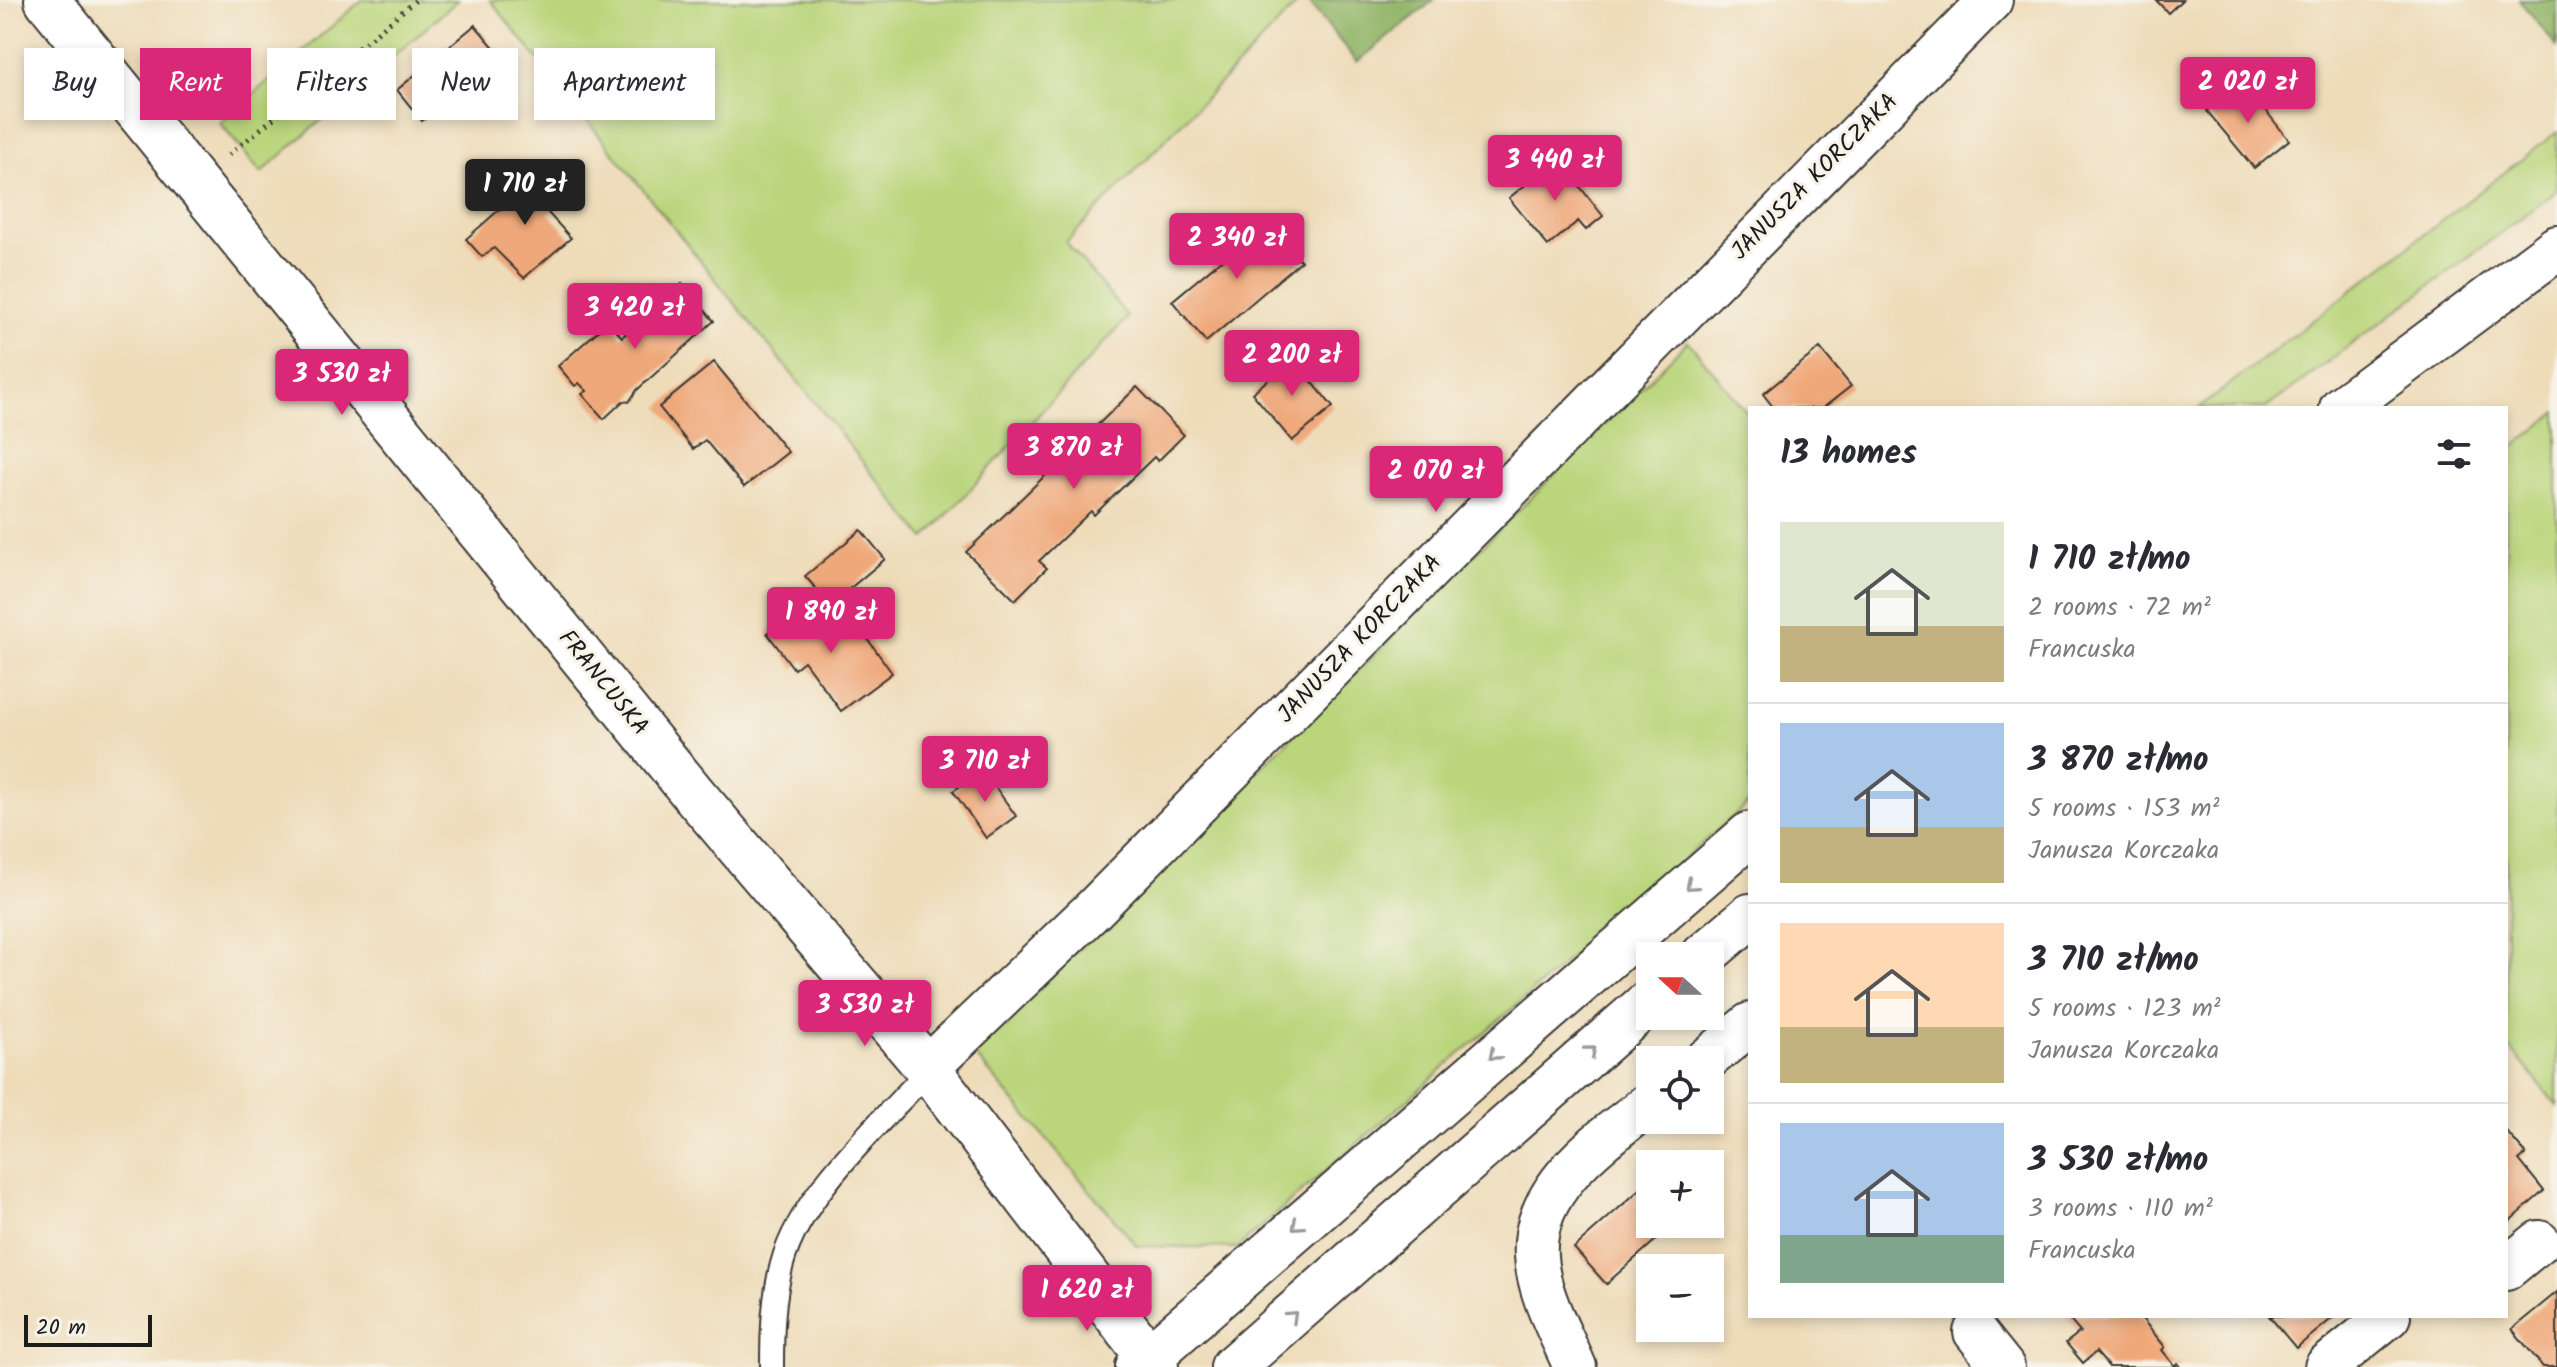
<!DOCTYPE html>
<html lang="en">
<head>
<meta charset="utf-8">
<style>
	:root { --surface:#fff; --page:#f2f2f3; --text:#2b2b33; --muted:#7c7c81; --line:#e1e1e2; --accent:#db2777 }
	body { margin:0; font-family:Kalam,sans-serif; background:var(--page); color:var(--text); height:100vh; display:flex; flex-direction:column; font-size:30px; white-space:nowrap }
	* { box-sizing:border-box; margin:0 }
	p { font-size:26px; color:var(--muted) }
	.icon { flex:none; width:44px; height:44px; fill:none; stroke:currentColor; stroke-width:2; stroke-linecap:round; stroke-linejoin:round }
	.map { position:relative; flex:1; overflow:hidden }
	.sheet { position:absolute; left:1748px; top:406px; width:760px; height:912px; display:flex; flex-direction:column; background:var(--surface); border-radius:0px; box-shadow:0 4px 12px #0003 }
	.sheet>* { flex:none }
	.hud { position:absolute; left:24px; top:48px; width:760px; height:72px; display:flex; gap:16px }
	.needle { width:52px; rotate:291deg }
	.controls { position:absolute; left:1636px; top:942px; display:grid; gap:16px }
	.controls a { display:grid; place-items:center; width:88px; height:88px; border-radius:0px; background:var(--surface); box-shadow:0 4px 12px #0003; font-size:40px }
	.scale { position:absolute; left:24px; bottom:20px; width:128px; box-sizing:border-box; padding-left:8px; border:4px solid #1c1c1c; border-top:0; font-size:22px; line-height:28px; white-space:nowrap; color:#1c1c1c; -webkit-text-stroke:6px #f7f3e8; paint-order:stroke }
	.price { position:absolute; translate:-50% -68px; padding:0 18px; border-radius:8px; background:var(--accent); color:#fff; font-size:26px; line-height:52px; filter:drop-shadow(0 2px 4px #0008) }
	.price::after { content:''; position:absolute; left:50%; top:48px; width:24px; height:18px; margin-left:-12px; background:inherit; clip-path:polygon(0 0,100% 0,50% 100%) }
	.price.selected { background:#222; color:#fff }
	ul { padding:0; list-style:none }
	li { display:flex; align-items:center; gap:24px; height:200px; padding:0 32px }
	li+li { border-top:2px solid var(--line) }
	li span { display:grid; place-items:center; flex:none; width:224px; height:160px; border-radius:0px; color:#555 }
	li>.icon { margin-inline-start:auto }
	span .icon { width:96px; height:96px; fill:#fffc; stroke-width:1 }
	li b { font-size:34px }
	h2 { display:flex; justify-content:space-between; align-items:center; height:96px; padding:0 32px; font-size:34px }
	.pill { padding:0 28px; border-radius:0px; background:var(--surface); box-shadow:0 4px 12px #0003; font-size:28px; line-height:72px }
	.pill.selected { background:var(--accent); color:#fff }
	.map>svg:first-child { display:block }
	.green { fill:#bad57b; stroke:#6b784c; stroke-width:2 }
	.forest { fill:#93b66b; stroke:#586944; stroke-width:2 }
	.building { fill:#efa87a }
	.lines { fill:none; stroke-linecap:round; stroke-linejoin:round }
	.lane-casing { stroke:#3c3934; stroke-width:26 }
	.street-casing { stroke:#3c3934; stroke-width:46 }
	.secondary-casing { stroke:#3c3934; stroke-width:48 }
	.highway-casing { stroke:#3c3934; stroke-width:48 }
	.path { stroke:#3c3934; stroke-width:5; stroke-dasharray:2 6; stroke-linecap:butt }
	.lane { stroke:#fff; stroke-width:22 }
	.street { stroke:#fff; stroke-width:42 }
	.secondary { stroke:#fff; stroke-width:44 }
	.highway { stroke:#fff; stroke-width:44 }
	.oneway { stroke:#999 }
	.labels { text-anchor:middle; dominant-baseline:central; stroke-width:6; stroke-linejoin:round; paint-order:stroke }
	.street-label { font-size:24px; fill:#1c1c1c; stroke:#f7f3e8 }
</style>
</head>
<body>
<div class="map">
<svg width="2557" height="1367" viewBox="0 0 2557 1367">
	<rect width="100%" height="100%" fill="#f7f3e8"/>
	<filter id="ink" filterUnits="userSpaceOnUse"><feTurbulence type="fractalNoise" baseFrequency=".0125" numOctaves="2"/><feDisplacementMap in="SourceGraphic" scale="16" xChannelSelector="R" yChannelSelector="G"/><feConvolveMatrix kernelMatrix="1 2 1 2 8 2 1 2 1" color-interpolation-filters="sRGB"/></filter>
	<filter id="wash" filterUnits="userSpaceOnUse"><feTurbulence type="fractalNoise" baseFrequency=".006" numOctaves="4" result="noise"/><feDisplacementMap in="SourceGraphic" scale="32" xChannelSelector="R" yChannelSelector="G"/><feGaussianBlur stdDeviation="1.8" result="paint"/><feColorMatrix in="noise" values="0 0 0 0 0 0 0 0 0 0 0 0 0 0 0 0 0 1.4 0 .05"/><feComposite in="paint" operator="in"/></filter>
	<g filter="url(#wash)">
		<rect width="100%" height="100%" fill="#eedcb9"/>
		<g class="green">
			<path d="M 362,0 L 458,0 L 261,173 L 220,123 Z"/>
			<path d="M 490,0 L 1301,0 L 1066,242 L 1128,317 L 925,539 Z"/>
			<path d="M 2557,132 L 2557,191 L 2266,408 L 2199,408 Z"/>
			<path d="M 1688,341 L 1750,416 L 1750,802 L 1237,1248 L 1137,1246 L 974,1054 Z"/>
			<path d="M 2557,412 L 2557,1106 L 2506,1043 L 2506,453 Z"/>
		</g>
		<g class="forest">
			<path d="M 1307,0 L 1434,0 L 1357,62 Z"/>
			<path d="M 2519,0 L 2557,0 L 2557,47 Z"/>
		</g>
		<g id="blocks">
			<g class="building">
				<path d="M 2156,0 L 2182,0 L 2168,13 Z"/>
				<path d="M 475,25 L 517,75 L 488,100 L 470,79 L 422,121 L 397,90 Z"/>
				<path d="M 2243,82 L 2289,140 L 2254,168 L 2207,111 Z"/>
				<path d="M 1558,159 L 1603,216 L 1586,230 L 1578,221 L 1548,246 L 1509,198 Z"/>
				<path d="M 544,170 L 567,196 L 548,213 L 571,238 L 524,278 L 494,248 L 482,257 L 466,239 Z"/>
				<path d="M 1268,221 L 1301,261 L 1206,342 L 1172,301 Z"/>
				<path d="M 682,284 L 714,321 L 637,390 L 629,402 L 623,401 L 604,419 L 582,394 L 587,391 L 579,383 L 575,386 L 558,366 L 608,322 L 622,337 Z"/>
				<path d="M 1820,348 L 1851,386 L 1823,408 L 1774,408 L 1763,394 Z"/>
				<path d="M 1286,350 L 1333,407 L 1292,441 L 1252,393 L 1280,370 L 1273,361 Z"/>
				<path d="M 714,362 L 788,452 L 744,487 L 705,440 L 693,449 L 659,407 Z"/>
				<path d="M 1137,387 L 1184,435 L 1158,461 L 1154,457 L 1094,515 L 1091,511 L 1039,561 L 1047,568 L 1015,600 L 966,552 Z"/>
				<path d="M 861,530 L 885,559 L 830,605 L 805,576 Z"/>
				<path d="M 811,601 L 838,638 L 856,623 L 892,673 L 841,711 L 804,661 L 794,669 L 767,633 Z"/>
				<path d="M 983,770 L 1016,816 L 986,838 L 953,791 Z"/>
				<path d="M 2506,1131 L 2526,1154 L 2519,1160 L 2544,1191 L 2506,1224 Z"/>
				<path d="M 1646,1184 L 1650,1189 L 1650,1224 L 1674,1224 L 1606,1284 L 1574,1248 Z"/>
				<path d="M 2557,1292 L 2557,1367 L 2543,1367 L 2512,1329 Z"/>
				<path d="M 2066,1316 L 2140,1316 L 2165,1347 L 2162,1350 L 2175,1366 L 2178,1363 L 2181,1367 L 2109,1367 L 2096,1352 L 2083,1363 L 2066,1343 L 2080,1332 Z"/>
				<path d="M 2269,1316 L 2335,1316 L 2296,1348 Z"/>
			</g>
		</g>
	</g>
	<g filter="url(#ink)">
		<use href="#blocks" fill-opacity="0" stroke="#3c3934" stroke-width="2"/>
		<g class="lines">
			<g class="lane-casing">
				<path id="lane" d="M 772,1367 C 772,1332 773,1298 782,1264 C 801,1193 880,1124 929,1070"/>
			</g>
			<g class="street-casing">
				<g id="street">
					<path d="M 1706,1060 L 1750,1024"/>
					<path d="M 929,1070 L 942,1054 L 1093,910 L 1991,0"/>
					<path d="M 2506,1269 L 2539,1242"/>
					<path d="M 1975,1332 L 2003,1367"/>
					<path d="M 1575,1367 C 1560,1332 1538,1294 1536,1256 C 1531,1187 1603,1139 1650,1103"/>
					<path d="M 2326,1367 L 2389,1316"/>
				</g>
			</g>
			<g class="secondary-casing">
				<path id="secondary" d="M 47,0 L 691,791 L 929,1070 L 1156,1367"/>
			</g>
			<g class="highway-casing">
				<g id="highway">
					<path d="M 2342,408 L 2557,248"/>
					<path d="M 1703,956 L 1750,916"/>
					<path d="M 1138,1367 L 1750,834"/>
					<path d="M 1233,1367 L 1650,1001"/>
				</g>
			</g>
			<path class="path" d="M 229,155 L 416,0"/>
			<use href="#lane" class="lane"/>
			<use href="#street" class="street"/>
			<use href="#secondary" class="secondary"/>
			<use href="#highway" class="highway"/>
		</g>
		<defs><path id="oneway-chevron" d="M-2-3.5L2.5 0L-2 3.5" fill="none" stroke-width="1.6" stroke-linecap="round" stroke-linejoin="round" transform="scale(2)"/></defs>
		<g class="oneway">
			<use href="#oneway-chevron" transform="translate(1691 885) rotate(139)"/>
			<use href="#oneway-chevron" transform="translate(1591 1051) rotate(-40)"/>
			<use href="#oneway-chevron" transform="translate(1494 1055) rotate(139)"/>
			<use href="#oneway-chevron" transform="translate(1297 1225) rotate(139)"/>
			<use href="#oneway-chevron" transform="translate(1292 1316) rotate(-43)"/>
		</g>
	</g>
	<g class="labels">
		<g class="street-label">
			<text transform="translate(1815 177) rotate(-45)">JANUSZA KORCZAKA</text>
			<text transform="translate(1360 639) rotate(-46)">JANUSZA KORCZAKA</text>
			<text transform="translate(603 683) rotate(51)">FRANCUSKA</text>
		</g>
	</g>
</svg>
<div class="controls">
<a><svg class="needle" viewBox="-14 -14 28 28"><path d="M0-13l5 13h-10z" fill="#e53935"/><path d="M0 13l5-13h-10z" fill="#7c7c81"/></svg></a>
<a><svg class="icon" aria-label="locate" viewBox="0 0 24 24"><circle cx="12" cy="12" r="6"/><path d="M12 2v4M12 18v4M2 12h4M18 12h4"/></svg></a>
<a>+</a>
<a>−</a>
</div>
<div class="scale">20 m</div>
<b class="price" style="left:2248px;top:125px">2 020 zł</b>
<b class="price" style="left:1555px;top:203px">3 440 zł</b>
<b class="price selected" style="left:525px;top:227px">1 710 zł</b>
<b class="price" style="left:1237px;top:281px">2 340 zł</b>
<b class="price" style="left:635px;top:351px">3 420 zł</b>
<b class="price" style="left:1292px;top:398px">2 200 zł</b>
<b class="price" style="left:342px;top:417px">3 530 zł</b>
<b class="price" style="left:1074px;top:491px">3 870 zł</b>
<b class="price" style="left:1436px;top:514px">2 070 zł</b>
<b class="price" style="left:831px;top:655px">1 890 zł</b>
<b class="price" style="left:985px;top:804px">3 710 zł</b>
<b class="price" style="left:865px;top:1048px">3 530 zł</b>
<b class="price" style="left:1087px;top:1333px">1 620 zł</b>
<div class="hud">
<a class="pill">Buy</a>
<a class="pill selected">Rent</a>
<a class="pill">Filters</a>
<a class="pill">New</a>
<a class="pill">Apartment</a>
</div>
<section class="sheet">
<h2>13 homes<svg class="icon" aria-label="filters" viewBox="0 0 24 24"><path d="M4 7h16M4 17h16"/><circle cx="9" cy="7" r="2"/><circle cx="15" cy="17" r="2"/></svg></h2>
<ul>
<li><span style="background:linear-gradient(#dfe7d0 65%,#c2b280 0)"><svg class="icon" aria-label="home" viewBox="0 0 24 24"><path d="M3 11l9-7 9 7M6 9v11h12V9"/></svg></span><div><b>1 710 zł/mo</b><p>2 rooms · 72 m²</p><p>Francuska</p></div></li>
<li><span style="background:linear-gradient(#a9c7e8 65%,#c2b280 0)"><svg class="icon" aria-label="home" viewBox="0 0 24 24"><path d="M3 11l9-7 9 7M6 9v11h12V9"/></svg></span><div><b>3 870 zł/mo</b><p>5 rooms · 153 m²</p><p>Janusza Korczaka</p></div></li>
<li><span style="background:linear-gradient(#ffd9b3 65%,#c2b280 0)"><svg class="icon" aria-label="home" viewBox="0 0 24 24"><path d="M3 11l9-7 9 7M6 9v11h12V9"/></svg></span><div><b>3 710 zł/mo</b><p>5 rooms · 123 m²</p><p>Janusza Korczaka</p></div></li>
<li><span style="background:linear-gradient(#a9c7e8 70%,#7fa58c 0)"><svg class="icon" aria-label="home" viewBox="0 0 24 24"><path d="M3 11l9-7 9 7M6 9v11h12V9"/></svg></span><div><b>3 530 zł/mo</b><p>3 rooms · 110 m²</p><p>Francuska</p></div></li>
</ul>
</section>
</div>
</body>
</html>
